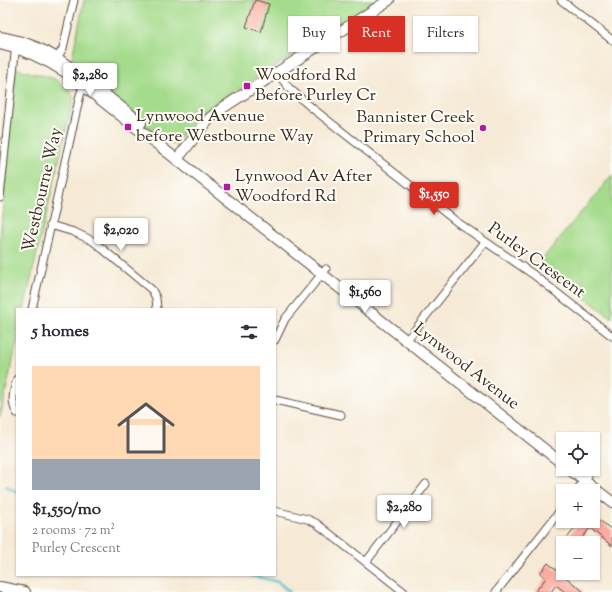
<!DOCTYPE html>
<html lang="en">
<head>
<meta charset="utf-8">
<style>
	:root { --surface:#fff; --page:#f7f7f7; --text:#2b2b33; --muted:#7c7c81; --accent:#d93025 }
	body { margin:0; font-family:"Sorts Mill Goudy",serif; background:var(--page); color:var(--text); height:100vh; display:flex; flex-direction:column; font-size:15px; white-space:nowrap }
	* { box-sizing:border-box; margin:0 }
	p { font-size:13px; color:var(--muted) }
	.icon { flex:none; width:22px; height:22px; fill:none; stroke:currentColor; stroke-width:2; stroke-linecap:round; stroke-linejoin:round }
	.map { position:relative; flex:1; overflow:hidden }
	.details { position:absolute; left:16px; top:308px; width:260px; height:268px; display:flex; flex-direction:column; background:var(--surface); border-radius:0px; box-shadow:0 1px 3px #0004 }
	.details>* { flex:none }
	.banner { position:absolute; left:288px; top:16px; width:264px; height:36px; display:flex; gap:8px }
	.fabs { position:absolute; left:556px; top:432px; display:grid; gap:8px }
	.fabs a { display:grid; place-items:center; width:44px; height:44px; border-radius:0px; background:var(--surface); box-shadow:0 1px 3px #0004; font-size:20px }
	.price { position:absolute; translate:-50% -34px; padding:0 9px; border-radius:4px; background:#fff; color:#222; font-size:13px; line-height:26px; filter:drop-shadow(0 1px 2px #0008) }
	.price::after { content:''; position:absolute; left:50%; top:24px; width:12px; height:9px; margin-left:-6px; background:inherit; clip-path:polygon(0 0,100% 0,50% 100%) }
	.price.on { background:var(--accent); color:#fff }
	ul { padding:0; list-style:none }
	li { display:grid; align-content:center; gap:8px; height:212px; padding:0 16px }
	li span { display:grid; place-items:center; height:124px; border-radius:0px; color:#555 }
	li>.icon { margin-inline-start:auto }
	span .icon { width:72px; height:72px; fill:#fffc; stroke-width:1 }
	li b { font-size:17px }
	h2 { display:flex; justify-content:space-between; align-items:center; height:48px; padding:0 16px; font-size:17px }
	.chip { padding:0 14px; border-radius:0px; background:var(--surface); box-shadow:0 1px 3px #0004; font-size:14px; line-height:36px }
	.chip.on { background:var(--accent); color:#fff }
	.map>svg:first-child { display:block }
	.green { fill:#a5db8c; stroke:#708255 }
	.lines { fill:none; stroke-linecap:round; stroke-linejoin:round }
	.stream { stroke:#5ac4d5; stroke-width:2.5 }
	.building { fill:#faaba1 }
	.street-casing { stroke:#57473a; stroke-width:9 }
	.secondary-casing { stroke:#57473a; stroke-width:12 }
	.street { stroke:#fff; stroke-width:7 }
	.secondary { stroke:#fff; stroke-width:10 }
	.poi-dot { fill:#b5179e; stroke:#fdfcf7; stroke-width:1.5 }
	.labels { text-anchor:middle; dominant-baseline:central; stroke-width:4; stroke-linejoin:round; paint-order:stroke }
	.poi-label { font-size:17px; fill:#3b2a1e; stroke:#fdfcf7; text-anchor:start }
	.street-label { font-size:17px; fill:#3b2a1e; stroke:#fdfcf7 }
</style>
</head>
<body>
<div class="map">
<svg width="612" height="592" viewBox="0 0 612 592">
	<rect width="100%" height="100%" fill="#fdfcf7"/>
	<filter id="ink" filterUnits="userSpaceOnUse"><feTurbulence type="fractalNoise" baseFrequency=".025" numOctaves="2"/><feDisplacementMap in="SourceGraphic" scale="8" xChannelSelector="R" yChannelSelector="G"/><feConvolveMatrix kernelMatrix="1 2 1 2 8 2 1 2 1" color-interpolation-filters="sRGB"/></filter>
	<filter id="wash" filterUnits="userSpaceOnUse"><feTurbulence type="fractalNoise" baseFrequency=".012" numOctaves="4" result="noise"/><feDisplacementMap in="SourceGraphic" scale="16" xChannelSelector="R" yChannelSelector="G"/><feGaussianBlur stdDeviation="0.9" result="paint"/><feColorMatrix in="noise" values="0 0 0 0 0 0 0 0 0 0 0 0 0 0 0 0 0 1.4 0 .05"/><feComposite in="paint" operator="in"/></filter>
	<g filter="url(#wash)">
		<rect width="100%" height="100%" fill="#f6ead6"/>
		<g class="green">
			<path d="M 84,0 L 381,0 L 199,114 L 174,145 L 143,124 L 71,63 Z"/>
			<path d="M 15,68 L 55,79 L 74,96 L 24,309 L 17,309 L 17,342 L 0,417 L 0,237 Z"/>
			<path d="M 612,175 L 612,318 L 539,263 Z"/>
		</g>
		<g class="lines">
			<g class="stream">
				<path d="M 6,486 L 17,492"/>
				<path d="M 249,575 L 278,582 L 290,592"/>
			</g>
		</g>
		<g id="blocks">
			<g class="building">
				<path d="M 255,0 L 269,4 L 261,32 L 246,27 Z"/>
				<path d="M 593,515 L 612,530 L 612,546 L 590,528 L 578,543 L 563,543 L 581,521 L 593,521 Z"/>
				<path d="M 548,563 L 584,592 L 565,592 L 556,585 L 551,592 L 535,592 L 546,578 L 540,573 Z"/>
			</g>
		</g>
	</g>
	<g filter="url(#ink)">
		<use href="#blocks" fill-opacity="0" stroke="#57473a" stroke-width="1"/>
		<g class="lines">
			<g class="street-casing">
				<g id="street">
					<path d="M 561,0 L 612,40"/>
					<path d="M 55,62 L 63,48 L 74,0"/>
					<path d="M 277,73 L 290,89 L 312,108 L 457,222 L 534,275 L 612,336"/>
					<path d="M 0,197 L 16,44"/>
					<path d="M 50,225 L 74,232 L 93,241 L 152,290 L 156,298 L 157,309"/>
					<path d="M 32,309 L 80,95 L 86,79"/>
					<path d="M 275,340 L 285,319 L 326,269"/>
					<path d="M 406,341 L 485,242"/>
					<path d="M 17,379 C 14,390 10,402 17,413"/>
					<path d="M 275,400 L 341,415"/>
					<path d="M 576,491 L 588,476"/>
					<path d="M 275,511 L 307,519 L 316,523 L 404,592"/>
					<path d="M 366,562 L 426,484"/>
					<path d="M 496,592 L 563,507"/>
				</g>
			</g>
			<g class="secondary-casing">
				<g id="secondary">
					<path d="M 0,37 C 26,42 45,49 67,65"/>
					<path d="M 0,44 C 25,49 46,59 67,73 L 563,464"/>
					<path d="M 98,89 L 141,123"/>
					<path d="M 177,159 L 210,118 L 224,107 L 389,0"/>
					<path d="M 569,469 L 612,502"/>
					<path d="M 0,587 L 25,592"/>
				</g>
			</g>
			<use href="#street" class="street"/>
			<use href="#secondary" class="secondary"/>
		</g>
	</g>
	<g class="poi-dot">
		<rect x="243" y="82" width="8" height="8" rx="2"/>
		<rect x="124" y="123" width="8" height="8" rx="2"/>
		<circle cx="483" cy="128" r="4"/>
		<rect x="223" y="183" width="8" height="8" rx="2"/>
	</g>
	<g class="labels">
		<g class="poi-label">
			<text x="255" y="76">Woodford Rd<tspan x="255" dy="20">Before Purley Cr</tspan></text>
			<text x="136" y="117">Lynwood Avenue<tspan x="136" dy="20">before Westbourne Way</tspan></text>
			<text x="475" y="118" text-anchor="end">Bannister Creek<tspan x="475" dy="20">Primary School</tspan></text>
			<text x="235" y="177">Lynwood Av After<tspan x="235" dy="20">Woodford Rd</tspan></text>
		</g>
		<g class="street-label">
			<text transform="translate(43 190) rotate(-77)">Westbourne Way</text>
			<text transform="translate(536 261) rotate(36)">Purley Crescent</text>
			<text transform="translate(466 367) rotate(38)">Lynwood Avenue</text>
		</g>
	</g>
</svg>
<div class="fabs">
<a><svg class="icon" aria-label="locate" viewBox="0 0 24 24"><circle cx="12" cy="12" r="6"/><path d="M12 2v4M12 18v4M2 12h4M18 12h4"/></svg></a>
<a>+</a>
<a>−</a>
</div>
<b class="price" style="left:90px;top:97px">$2,280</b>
<b class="price on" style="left:434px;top:216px">$1,550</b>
<b class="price" style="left:121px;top:252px">$2,020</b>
<b class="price" style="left:365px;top:314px">$1,560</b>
<b class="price" style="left:404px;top:529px">$2,280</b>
<div class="banner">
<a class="chip">Buy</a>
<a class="chip on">Rent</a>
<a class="chip">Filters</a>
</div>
<section class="details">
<h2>5 homes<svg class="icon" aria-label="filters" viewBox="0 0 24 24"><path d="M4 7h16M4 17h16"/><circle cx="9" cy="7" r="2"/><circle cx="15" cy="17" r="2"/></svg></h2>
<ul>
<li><span style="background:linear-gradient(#ffd9b3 75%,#9aa5b1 0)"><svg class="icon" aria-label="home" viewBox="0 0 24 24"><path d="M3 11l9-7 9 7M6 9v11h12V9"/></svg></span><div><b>$1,550/mo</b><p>2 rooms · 72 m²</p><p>Purley Crescent</p></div></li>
</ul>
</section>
</div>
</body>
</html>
